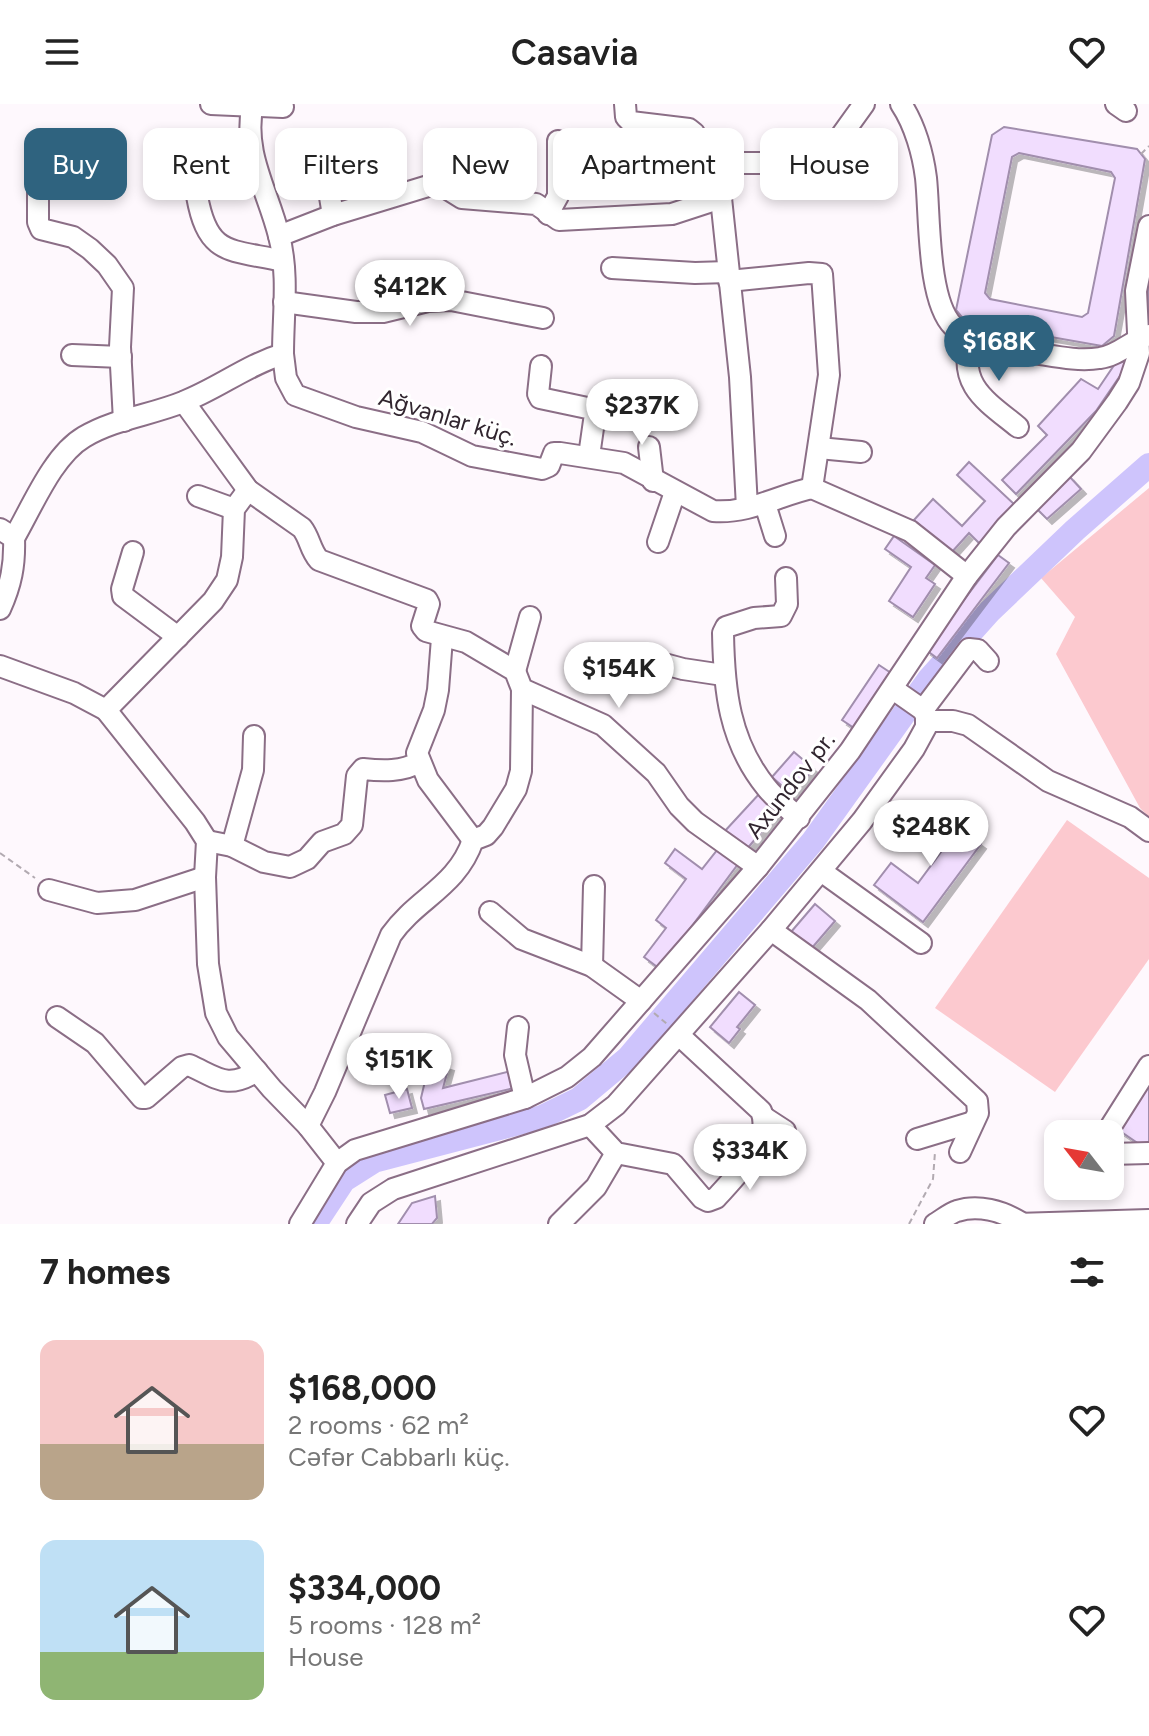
<!DOCTYPE html>
<html lang="en">
<head>
<meta charset="utf-8">
<style>
	:root { --surface:#fff; --page:#f2f2f2; --text:#222; --muted:#767676; --accent:#2f637f }
	body { margin:0; font-family:Figtree,sans-serif; background:var(--page); color:var(--text); height:100vh; display:flex; flex-direction:column; font-size:30px; white-space:nowrap }
	* { box-sizing:border-box; margin:0 }
	p { font-size:26px; color:var(--muted) }
	.icon { flex:none; width:44px; height:44px; fill:none; stroke:currentColor; stroke-width:2; stroke-linecap:round; stroke-linejoin:round }
	.map { position:relative; height:1120px; overflow:hidden }
	.details { display:flex; flex-direction:column; background:var(--surface); flex:1 }
	.details>* { flex:none }
	.top-card { position:absolute; left:24px; top:24px; width:1102px; height:72px; display:flex; gap:16px }
	.needle { width:52px; rotate:301deg }
	.buttons { position:absolute; left:1044px; top:1016px; display:grid; gap:16px }
	.buttons a { display:grid; place-items:center; width:80px; height:80px; border-radius:16px; background:var(--surface); box-shadow:0 4px 12px #0003; font-size:40px }
	.price { position:absolute; translate:-50% -68px; padding:0 18px; border-radius:28px; background:#fff; color:#222; font-size:26px; line-height:52px; filter:drop-shadow(0 2px 4px #0008) }
	.price::after { content:''; position:absolute; left:50%; top:48px; width:24px; height:18px; margin-left:-12px; background:inherit; clip-path:polygon(0 0,100% 0,50% 100%) }
	.price.selected { background:var(--accent); color:#fff }
	ul { padding:0; list-style:none }
	li { display:flex; align-items:center; gap:24px; height:200px; padding:0 40px }
	li span { display:grid; place-items:center; flex:none; width:224px; height:160px; border-radius:16px; color:#555 }
	li>.icon { margin-inline-start:auto }
	span .icon { width:96px; height:96px; fill:#fffc; stroke-width:1 }
	li b { font-size:34px }
	h2 { display:flex; justify-content:space-between; align-items:center; height:96px; padding:0 40px; font-size:34px }
	.pill { padding:0 28px; border-radius:16px; background:var(--surface); box-shadow:0 4px 12px #0003; font-size:28px; line-height:72px }
	.pill.selected { background:var(--accent); color:#fff }
	header { display:flex; justify-content:space-between; align-items:center; height:104px; padding:0 40px; background:var(--surface); font-size:36px; font-weight:600 }
	.map>svg:first-child { display:block }
	.green { fill:#fcc9cf }
	.lines { fill:none; stroke-linecap:round; stroke-linejoin:round }
	.river { stroke:#cec4fc; stroke-width:24 }
	.building { fill:#f1ddfe; stroke:#a18ead; stroke-width:2; fill-rule:evenodd; filter:url(#shadow) }
	.minor-casing { stroke:#8b6e86; stroke-width:24 }
	.path { stroke:#b2aab1; stroke-width:2; stroke-dasharray:6 4; stroke-linecap:butt }
	.minor { stroke:#fff; stroke-width:20 }
	.labels { text-anchor:middle; dominant-baseline:central; stroke-width:6; stroke-linejoin:round; paint-order:stroke }
	.street-label { font-size:24px; fill:#31252f; stroke:#fff }
</style>
</head>
<body>
<header><svg class="icon" aria-label="menu" viewBox="0 0 24 24"><path d="M4 6h16M4 12h16M4 18h16"/></svg>Casavia<svg class="icon" aria-label="heart" viewBox="0 0 24 24"><path d="M12 20l-8-8c-3-5 5-10 8-4 3-6 11-1 8 4z"/></svg></header>
<div class="map">
<svg width="1149" height="1120" viewBox="0 0 1149 1120">
	<defs>
		<filter id="shadow"><feDropShadow dx="5" dy="5" stdDeviation="0" flood-color="#0004"/></filter>
	</defs>
	<rect width="100%" height="100%" fill="#fef8fd"/>
	<g class="green">
		<path d="M 1149,384 L 1149,713 L 1140,704 L 1056,550 L 1075,513 L 1041,474 Z"/>
		<path d="M 1067,716 L 1149,774 L 1149,855 L 1055,988 L 935,904 Z"/>
	</g>
	<g class="lines">
		<path class="river" d="M 315,1120 L 344,1076 L 374,1057 L 542,1013 L 579,995 L 628,954 L 813,737 L 929,575 L 990,507 L 1075,426 L 1149,361"/>
	</g>
	<g class="building">
		<path d="M 1004,23 L 1137,45 L 1145,55 L 1114,232 L 1102,242 L 966,218 L 956,206 L 992,31 ZM 1019,49 L 1111,68 L 1115,74 L 1088,209 L 1082,213 L 990,195 L 985,189 L 1012,53 Z"/>
		<path d="M 1149,158 L 1149,222 L 1147,223 L 1144,181 Z"/>
		<path d="M 1119,254 L 1128,260 L 1096,307 L 1016,390 L 1002,376 L 1047,331 L 1038,322 L 1081,275 L 1098,285 Z"/>
		<path d="M 969,358 L 1015,401 L 980,440 L 969,429 L 951,449 L 914,416 L 933,395 L 962,422 L 985,397 L 957,371 Z"/>
		<path d="M 1069,372 L 1081,385 L 1047,415 L 1035,403 Z"/>
		<path d="M 894,432 L 935,461 L 926,474 L 935,480 L 913,513 L 889,497 L 911,463 L 885,445 Z"/>
		<path d="M 998,451 L 1009,459 L 937,554 L 926,546 Z"/>
		<path d="M 879,561 L 891,569 L 854,624 L 842,616 Z"/>
		<path d="M 794,648 L 814,665 L 791,690 L 772,673 Z"/>
		<path d="M 760,689 L 778,708 L 746,746 L 724,728 Z"/>
		<path d="M 934,705 L 981,740 L 923,818 L 874,781 L 891,759 L 918,779 L 941,748 L 916,729 Z"/>
		<path d="M 675,745 L 702,765 L 718,745 L 738,760 L 660,865 L 644,853 L 666,824 L 656,816 L 686,775 L 665,759 Z"/>
		<path d="M 815,800 L 835,817 L 811,845 L 791,828 Z"/>
		<path d="M 739,888 L 755,901 L 737,923 L 740,925 L 729,939 L 710,923 Z"/>
		<path d="M 430,956 L 449,962 L 443,984 L 511,967 L 514,984 L 424,1005 L 421,994 Z"/>
		<path d="M 1149,980 L 1149,1038 L 1145,1044 L 1117,1025 Z"/>
		<path d="M 407,985 L 412,1004 L 390,1009 L 385,991 Z"/>
		<path d="M 435,1092 L 437,1114 L 432,1120 L 398,1120 L 412,1099 Z"/>
	</g>
	<g class="lines">
		<g class="minor-casing">
			<g id="minor">
				<path d="M 211,0 L 283,3"/>
				<path d="M 625,0 L 626,13 L 631,18 L 689,25 L 694,29 L 693,53 L 696,60 L 722,71"/>
				<path d="M 901,0 C 915,21 923,50 926,74 C 930,111 927,196 953,222 C 971,241 1002,246 1027,248 C 1050,251 1076,258 1100,254 C 1118,252 1132,236 1149,231"/>
				<path d="M 1116,0 L 1126,7"/>
				<path d="M 332,47 L 328,81 L 333,111"/>
				<path d="M 38,60 L 38,118 L 41,125 L 73,133 L 90,145 L 107,161 L 123,184 L 120,243 L 124,317"/>
				<path d="M 197,92 C 208,153 230,145 283,157"/>
				<path d="M 548,110 L 558,92 L 558,37"/>
				<path d="M 279,132 L 333,111 L 438,79 L 462,94 L 536,100 L 559,116 L 672,110 L 721,94"/>
				<path d="M 612,164 L 695,169 L 728,168"/>
				<path d="M 729,177 L 809,169 L 822,170 L 829,271 L 812,384"/>
				<path d="M 284,198 L 356,208 L 383,208 L 428,197 L 451,196 L 543,214"/>
				<path d="M 971,235 C 957,281 986,297 1018,323"/>
				<path d="M 283,250 L 286,274 L 295,291 L 356,313 L 422,328 L 472,352 L 542,365 L 549,362 L 554,349 L 560,349 L 624,359 L 713,407 C 749,410 779,391 812,384 L 910,427 L 967,472"/>
				<path d="M 72,251 L 121,253"/>
				<path d="M 541,262 L 538,290 L 540,294 L 592,305 L 595,310 L 589,352"/>
				<path d="M 184,298 L 248,386 L 302,424 C 310,434 310,446 319,456 L 427,496 L 429,500 L 422,522 L 426,527 L 466,538 L 515,567 L 522,585 L 603,621 L 656,669 L 679,702 L 695,718 L 758,763"/>
				<path d="M 649,343 L 653,377"/>
				<path d="M 819,344 L 861,348"/>
				<path d="M 198,392 L 234,405"/>
				<path d="M 765,400 L 775,432"/>
				<path d="M 747,403 L 740,273 L 721,94 L 722,71 L 735,59 L 815,59 L 823,57 L 864,0"/>
				<path d="M 0,425 L 14,434 C 15,461 11,481 0,505"/>
				<path d="M 14,434 C 32,403 53,351 84,333 C 114,315 151,311 183,298 C 217,285 247,261 283,250 C 283,211 289,170 279,132 C 268,87 242,48 253,0"/>
				<path d="M 658,438 L 675,388"/>
				<path d="M 133,448 L 122,485 L 123,492 L 178,533"/>
				<path d="M 786,474 L 787,500 L 781,512 L 754,514 L 726,523 L 723,529 C 724,586 729,637 766,683 C 775,695 788,704 799,714"/>
				<path d="M 442,534 L 438,586 L 434,606 L 417,649 L 428,676 L 473,736"/>
				<path d="M 642,554 L 683,565 L 723,571"/>
				<path d="M 0,562 L 74,589 L 106,606 L 195,718 L 207,737 L 205,773 L 208,860 L 216,909 L 228,933 L 272,985 L 308,1022 L 337,1059"/>
				<path d="M 515,567 L 530,513"/>
				<path d="M 106,606 L 213,497 L 227,476 L 232,453 L 234,405 L 248,386"/>
				<path d="M 923,606 L 969,545 L 978,546 L 988,557"/>
				<path d="M 927,617 L 953,617 L 968,621 L 1048,677 L 1130,713 L 1149,727"/>
				<path d="M 207,737 L 232,742 L 264,758 L 290,763 L 307,755 L 322,738 L 344,730 L 352,721 L 357,672 L 363,665 C 382,667 403,668 419,658"/>
				<path d="M 232,742 L 253,666 L 254,632"/>
				<path d="M 821,767 L 921,839"/>
				<path d="M 49,786 L 97,799 L 135,796 L 205,773"/>
				<path d="M 490,808 L 522,835 L 592,862 L 641,897"/>
				<path d="M 771,826 L 868,896 L 977,997 L 978,1009 L 960,1048"/>
				<path d="M 592,862 L 594,782"/>
				<path d="M 57,913 L 95,939 L 142,994 L 146,994 L 182,963 L 189,961 C 218,974 227,986 257,967"/>
				<path d="M 518,923 L 515,951 L 525,994"/>
				<path d="M 765,1014 L 785,1027"/>
				<path d="M 590,1021 L 616,1049 L 673,1060 L 702,1094 L 708,1097 L 716,1094 C 733,1075 774,1036 761,1007 L 680,932"/>
				<path d="M 308,1022 L 325,988 L 391,831 C 417,794 457,783 473,736 L 486,731 L 493,723 L 516,685 L 521,667 L 522,585"/>
				<path d="M 1106,1030 L 1149,962"/>
				<path d="M 917,1035 L 973,1018"/>
				<path d="M 1110,1050 L 1149,1049"/>
				<path d="M 300,1120 L 337,1059 L 355,1046 L 525,994 L 567,973 L 592,953 L 758,763 L 850,647 L 967,472 L 1006,423 L 1081,347 L 1117,298 L 1129,279 L 1139,249 L 1136,187 L 1149,122"/>
				<path d="M 357,1120 L 371,1099 L 393,1085 L 590,1021 L 616,1001 L 771,826 L 862,717 L 914,645 L 926,623 L 926,612 L 923,606 L 893,585"/>
				<path d="M 559,1120 L 596,1083 L 616,1049"/>
				<path d="M 935,1120 C 942,1116 950,1109 957,1107 C 978,1100 1002,1107 1020,1118"/>
				<path d="M 1013,1120 L 1149,1116"/>
			</g>
		</g>
		<g class="path">
			<path d="M 1141,50 L 1149,42"/>
			<path d="M 876,727 L 903,746"/>
			<path d="M 0,749 L 35,774"/>
			<path d="M 654,909 L 667,920"/>
			<path d="M 909,1120 L 933,1075 L 935,1048"/>
		</g>
		<use href="#minor" class="minor"/>
	</g>
	<g class="labels">
		<g class="street-label">
			<text transform="translate(448 313) rotate(17)">Ağvanlar küç.</text>
			<text transform="translate(790 681) rotate(-52)">Axundov pr.</text>
		</g>
	</g>
</svg>
<div class="buttons">
<a><svg class="needle" viewBox="-14 -14 28 28"><path d="M0-13l5 13h-10z" fill="#e53935"/><path d="M0 13l5-13h-10z" fill="#767676"/></svg></a>
</div>
<b class="price" style="left:410px;top:224px">$412K</b>
<b class="price selected" style="left:999px;top:279px">$168K</b>
<b class="price" style="left:642px;top:343px">$237K</b>
<b class="price" style="left:619px;top:606px">$154K</b>
<b class="price" style="left:931px;top:764px">$248K</b>
<b class="price" style="left:399px;top:997px">$151K</b>
<b class="price" style="left:750px;top:1088px">$334K</b>
<div class="top-card">
<a class="pill selected">Buy</a>
<a class="pill">Rent</a>
<a class="pill">Filters</a>
<a class="pill">New</a>
<a class="pill">Apartment</a>
<a class="pill">House</a>
</div>
</div>
<section class="details">
<h2>7 homes<svg class="icon" aria-label="filters" viewBox="0 0 24 24"><path d="M4 7h16M4 17h16"/><circle cx="9" cy="7" r="2"/><circle cx="15" cy="17" r="2"/></svg></h2>
<ul>
<li><span style="background:linear-gradient(#f6c9c9 65%,#b9a48a 0)"><svg class="icon" aria-label="home" viewBox="0 0 24 24"><path d="M3 11l9-7 9 7M6 9v11h12V9"/></svg></span><div><b>$168,000</b><p>2 rooms · 62 m²</p><p>Cəfər Cabbarlı küç.</p></div><svg class="icon" aria-label="heart" viewBox="0 0 24 24"><path d="M12 20l-8-8c-3-5 5-10 8-4 3-6 11-1 8 4z"/></svg></li>
<li><span style="background:linear-gradient(#bfe0f5 70%,#8fb573 0)"><svg class="icon" aria-label="home" viewBox="0 0 24 24"><path d="M3 11l9-7 9 7M6 9v11h12V9"/></svg></span><div><b>$334,000</b><p>5 rooms · 128 m²</p><p>House</p></div><svg class="icon" aria-label="heart" viewBox="0 0 24 24"><path d="M12 20l-8-8c-3-5 5-10 8-4 3-6 11-1 8 4z"/></svg></li>
</ul>
</section>
</body>
</html>
